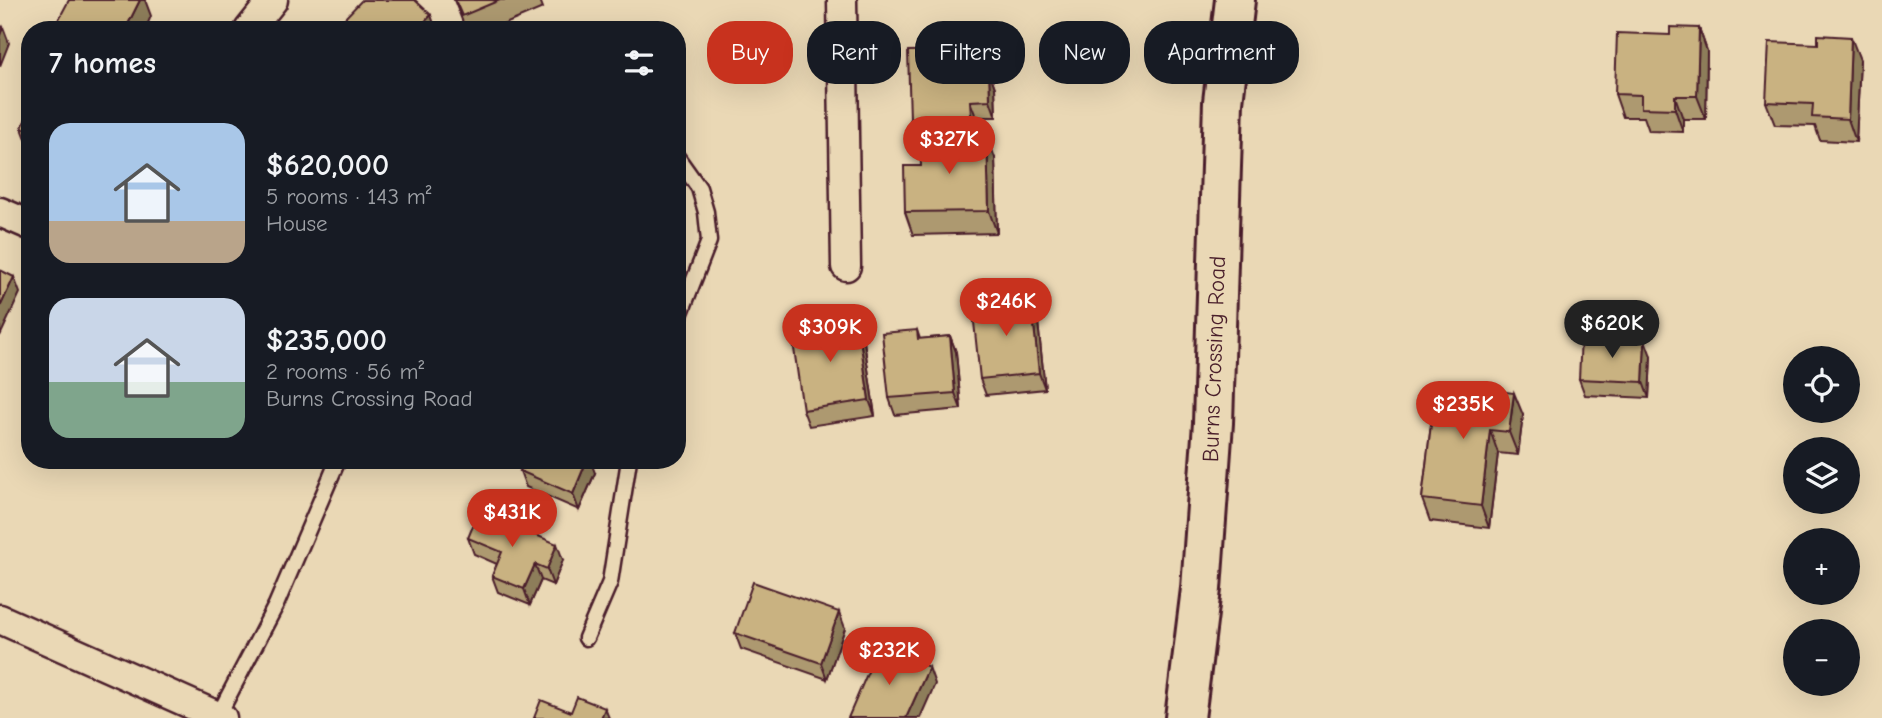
<!DOCTYPE html>
<html lang="en">
<head>
<meta charset="utf-8">
<style>
	:root { --surface:#171b24; --page:#242831; --text:#f1f3f6; --muted:#9ea1a6; --accent:#c8321e }
	body { margin:0; font-family:"Comic Neue",sans-serif; background:var(--page); color:var(--text); height:100vh; display:flex; flex-direction:column; font-size:26px; white-space:nowrap }
	* { box-sizing:border-box; margin:0 }
	p { font-size:23px; color:var(--muted) }
	.icon { flex:none; width:38px; height:38px; fill:none; stroke:currentColor; stroke-width:2; stroke-linecap:round; stroke-linejoin:round }
	.map { position:relative; flex:1; overflow:hidden }
	.drawer { position:absolute; left:21px; top:21px; width:665px; height:448px; display:flex; flex-direction:column; background:var(--surface); border-radius:28px; box-shadow:0 7px 28px #0002 }
	.drawer>* { flex:none }
	.banner { position:absolute; left:707px; top:21px; width:665px; height:63px; display:flex; gap:14px }
	.buttons { position:absolute; left:1783px; top:346px; display:grid; gap:14px }
	.buttons a { display:grid; place-items:center; width:77px; height:77px; border-radius:50%; background:var(--surface); box-shadow:0 7px 28px #0002; font-size:35px }
	.price { position:absolute; translate:-50% -60px; padding:0 16px; border-radius:24px; background:var(--accent); color:#fff; font-size:23px; line-height:46px; filter:drop-shadow(0 2px 4px #0008) }
	.price::after { content:''; position:absolute; left:50%; top:42px; width:21px; height:16px; margin-left:-10px; background:inherit; clip-path:polygon(0 0,100% 0,50% 100%) }
	.price.selected { background:#222; color:#fff }
	ul { padding:0; list-style:none }
	li { display:flex; align-items:center; gap:21px; height:175px; padding:0 28px }
	li span { display:grid; place-items:center; flex:none; width:196px; height:140px; border-radius:21px; color:#555 }
	li>.icon { margin-inline-start:auto }
	span .icon { width:84px; height:84px; fill:#fffc; stroke-width:1 }
	li b { font-size:30px }
	h2 { display:flex; justify-content:space-between; align-items:center; height:84px; padding:0 28px; font-size:30px }
	.tag { padding:0 24px; border-radius:28px; background:var(--surface); box-shadow:0 7px 28px #0002; font-size:24px; line-height:63px }
	.tag.selected { background:var(--accent); color:#fff }
	.map>svg:first-child { display:block }
	.lines { fill:none; stroke-linecap:round; stroke-linejoin:round }
	.lane-casing { stroke:#4a1f2b; stroke-width:19 }
	.street-casing { stroke:#4a1f2b; stroke-width:33 }
	.secondary-casing { stroke:#4a1f2b; stroke-width:44 }
	.lane { stroke:#ead8b5; stroke-width:14 }
	.street { stroke:#ead8b5; stroke-width:28 }
	.secondary { stroke:#ead8b5; stroke-width:38 }
	.wall { fill:#ad996f; stroke:#4a1f2b; stroke-width:2 }
	.shaded-wall { fill:#8d7d5a; stroke:#4a1f2b; stroke-width:2 }
	.building { fill:#c9b281; stroke:#4a1f2b; stroke-width:2 }
	.labels { text-anchor:middle; dominant-baseline:central; stroke-width:7; stroke-linejoin:round; paint-order:stroke }
	.street-label { font-size:23px; fill:#4a1f2b; stroke:#ead8b5 }
</style>
</head>
<body>
<div class="map">
<svg width="1882" height="718" viewBox="0 0 1882 718">
	<rect width="100%" height="100%" fill="#ead8b5"/>
	<filter id="ink" filterUnits="userSpaceOnUse"><feTurbulence type="fractalNoise" baseFrequency=".0143" numOctaves="2"/><feDisplacementMap in="SourceGraphic" scale="14" xChannelSelector="R" yChannelSelector="G"/><feConvolveMatrix kernelMatrix="1 2 1 2 8 2 1 2 1" color-interpolation-filters="sRGB"/></filter>
	<g filter="url(#ink)">
		<g class="lines">
			<g class="lane-casing">
				<g id="lane">
					<path d="M 677,157 L 699,188 L 706,212 L 709,241 L 677,323"/>
					<path d="M 586,638 L 610,582 L 629,460"/>
					<path d="M 218,716 L 276,605 L 338,460"/>
				</g>
			</g>
			<g class="street-casing">
				<g id="street">
					<path d="M 842,0 L 846,266"/>
					<path d="M 249,30 L 273,0"/>
					<path d="M 0,212 L 30,225"/>
					<path d="M 0,619 L 222,718"/>
				</g>
			</g>
			<g class="secondary-casing">
				<path id="secondary" d="M 1185,718 L 1201,589 L 1213,423 L 1223,102 L 1235,0"/>
			</g>
			<use href="#lane" class="lane"/>
			<use href="#street" class="street"/>
			<use href="#secondary" class="secondary"/>
		</g>
		<g class="wall">
			<path d="M 454,0 L 540,0 L 543,8 L 491,30 L 466,30 Z"/>
			<path d="M 1699,28 L 1707,51 L 1706,119 L 1683,119 L 1683,132 L 1649,131 L 1644,117 L 1623,117 L 1615,94 Z"/>
			<path d="M 971,50 L 977,66 L 977,72 L 989,71 L 995,88 L 996,117 L 976,117 L 977,134 L 916,135 L 910,119 Z"/>
			<path d="M 1860,60 L 1856,142 L 1820,140 L 1815,126 L 1775,125 L 1766,102 Z"/>
			<path d="M 30,109 L 30,145 L 28,144 L 22,128 Z"/>
			<path d="M 995,158 L 997,233 L 913,235 L 905,212 L 921,166 Z"/>
			<path d="M 1031,297 L 1037,313 L 1045,389 L 986,395 L 980,379 Z"/>
			<path d="M 917,330 L 920,339 L 950,336 L 956,352 L 961,409 L 895,415 L 889,398 Z"/>
			<path d="M 863,335 L 875,416 L 809,426 L 803,410 Z"/>
			<path d="M 1651,356 L 1649,398 L 1585,395 L 1579,379 Z"/>
			<path d="M 1436,383 L 1523,415 L 1518,455 L 1498,453 L 1489,528 L 1430,521 L 1422,499 Z"/>
			<path d="M 520,471 L 595,473 L 579,510 L 526,487 Z"/>
			<path d="M 468,538 L 563,560 L 553,585 L 541,580 L 530,605 L 498,592 L 492,576 L 497,564 L 474,554 Z"/>
			<path d="M 845,628 L 827,679 L 741,649 L 735,633 Z"/>
		</g>
		<g class="shaded-wall">
			<path d="M 140,0 L 145,0 L 151,16 L 145,30 L 128,30 L 127,26 Z"/>
			<path d="M 431,15 L 436,30 L 417,30 Z"/>
			<path d="M 3,27 L 9,43 L 0,66 L 0,35 Z"/>
			<path d="M 1699,28 L 1707,51 L 1706,119 L 1697,96 Z"/>
			<path d="M 1851,37 L 1860,60 L 1856,142 L 1848,119 Z"/>
			<path d="M 971,50 L 977,66 L 978,88 L 972,72 Z"/>
			<path d="M 989,71 L 995,88 L 996,117 L 990,100 Z"/>
			<path d="M 1675,96 L 1683,119 L 1683,132 L 1675,109 Z"/>
			<path d="M 970,101 L 976,117 L 977,134 L 971,117 Z"/>
			<path d="M 987,136 L 995,158 L 997,233 L 989,211 Z"/>
			<path d="M 14,277 L 20,293 L 0,336 L 0,307 Z"/>
			<path d="M 1031,297 L 1037,313 L 1045,389 L 1039,373 Z"/>
			<path d="M 857,319 L 863,335 L 875,416 L 869,400 Z"/>
			<path d="M 950,336 L 956,352 L 961,409 L 955,393 Z"/>
			<path d="M 1645,340 L 1651,356 L 1649,398 L 1643,382 Z"/>
			<path d="M 1514,393 L 1523,415 L 1518,455 L 1509,432 Z"/>
			<path d="M 1490,430 L 1498,453 L 1489,528 L 1481,506 Z"/>
			<path d="M 587,460 L 590,460 L 595,473 L 579,510 L 573,494 Z"/>
			<path d="M 557,544 L 563,560 L 553,585 L 547,569 Z"/>
			<path d="M 535,564 L 541,580 L 530,605 L 524,589 Z"/>
			<path d="M 839,612 L 845,628 L 827,679 L 821,663 Z"/>
			<path d="M 929,667 L 935,684 L 920,718 L 906,718 Z"/>
			<path d="M 605,708 L 609,718 L 601,718 Z"/>
		</g>
		<g class="building">
			<path d="M 69,0 L 140,0 L 127,26 L 135,30 L 53,30 Z"/>
			<path d="M 362,0 L 415,0 L 431,15 L 417,30 L 348,30 L 341,22 Z"/>
			<path d="M 455,0 L 500,0 L 462,16 Z"/>
			<path d="M 0,26 L 3,27 L 0,35 Z"/>
			<path d="M 1670,27 L 1699,28 L 1697,96 L 1675,96 L 1675,109 L 1641,108 L 1641,95 L 1615,94 L 1617,33 L 1670,35 Z"/>
			<path d="M 1818,35 L 1851,37 L 1848,119 L 1812,117 L 1813,104 L 1766,102 L 1769,42 L 1818,44 Z"/>
			<path d="M 971,50 L 972,72 L 989,71 L 990,100 L 970,101 L 971,117 L 910,119 L 908,51 Z"/>
			<path d="M 30,109 L 30,131 L 22,128 Z"/>
			<path d="M 987,136 L 989,211 L 905,212 L 904,166 L 921,166 L 920,137 Z"/>
			<path d="M 0,270 L 14,277 L 0,307 Z"/>
			<path d="M 1031,297 L 1039,373 L 980,379 L 972,303 Z"/>
			<path d="M 857,319 L 869,400 L 803,410 L 791,328 Z"/>
			<path d="M 917,330 L 918,339 L 950,336 L 955,393 L 889,398 L 882,333 Z"/>
			<path d="M 1581,337 L 1645,340 L 1643,382 L 1579,379 Z"/>
			<path d="M 1436,383 L 1514,393 L 1509,432 L 1490,430 L 1481,506 L 1422,499 Z"/>
			<path d="M 525,460 L 587,460 L 573,494 L 520,471 Z"/>
			<path d="M 479,511 L 557,544 L 547,569 L 535,564 L 524,589 L 492,576 L 502,552 L 468,538 Z"/>
			<path d="M 753,582 L 839,612 L 821,663 L 735,633 Z"/>
			<path d="M 879,646 L 929,667 L 906,718 L 848,718 Z"/>
			<path d="M 577,697 L 605,708 L 601,718 L 534,718 L 541,700 L 571,712 Z"/>
		</g>
	</g>
	<g class="labels">
		<g class="street-label">
			<text transform="translate(1214 359) rotate(-88)">Burns Crossing Road</text>
		</g>
	</g>
</svg>
<div class="buttons">
<a><svg class="icon" aria-label="locate" viewBox="0 0 24 24"><circle cx="12" cy="12" r="6"/><path d="M12 2v4M12 18v4M2 12h4M18 12h4"/></svg></a>
<a><svg class="icon" aria-label="layers" viewBox="0 0 24 24"><path d="M12 4l9 5-9 5-9-5zM3 14l9 5 9-5"/></svg></a>
<a>+</a>
<a>−</a>
</div>
<b class="price" style="left:949px;top:176px">$327K</b>
<b class="price" style="left:1006px;top:338px">$246K</b>
<b class="price selected" style="left:1612px;top:360px">$620K</b>
<b class="price" style="left:830px;top:364px">$309K</b>
<b class="price" style="left:1463px;top:441px">$235K</b>
<b class="price" style="left:512px;top:549px">$431K</b>
<b class="price" style="left:889px;top:687px">$232K</b>
<div class="banner">
<a class="tag selected">Buy</a>
<a class="tag">Rent</a>
<a class="tag">Filters</a>
<a class="tag">New</a>
<a class="tag">Apartment</a>
</div>
<section class="drawer">
<h2>7 homes<svg class="icon" aria-label="filters" viewBox="0 0 24 24"><path d="M4 7h16M4 17h16"/><circle cx="9" cy="7" r="2"/><circle cx="15" cy="17" r="2"/></svg></h2>
<ul>
<li><span style="background:linear-gradient(#a9c7e8 70%,#b9a48a 0)"><svg class="icon" aria-label="home" viewBox="0 0 24 24"><path d="M3 11l9-7 9 7M6 9v11h12V9"/></svg></span><div><b>$620,000</b><p>5 rooms · 143 m²</p><p>House</p></div></li>
<li><span style="background:linear-gradient(#c9d6e8 60%,#7fa58c 0)"><svg class="icon" aria-label="home" viewBox="0 0 24 24"><path d="M3 11l9-7 9 7M6 9v11h12V9"/></svg></span><div><b>$235,000</b><p>2 rooms · 56 m²</p><p>Burns Crossing Road</p></div></li>
</ul>
</section>
</div>
</body>
</html>
